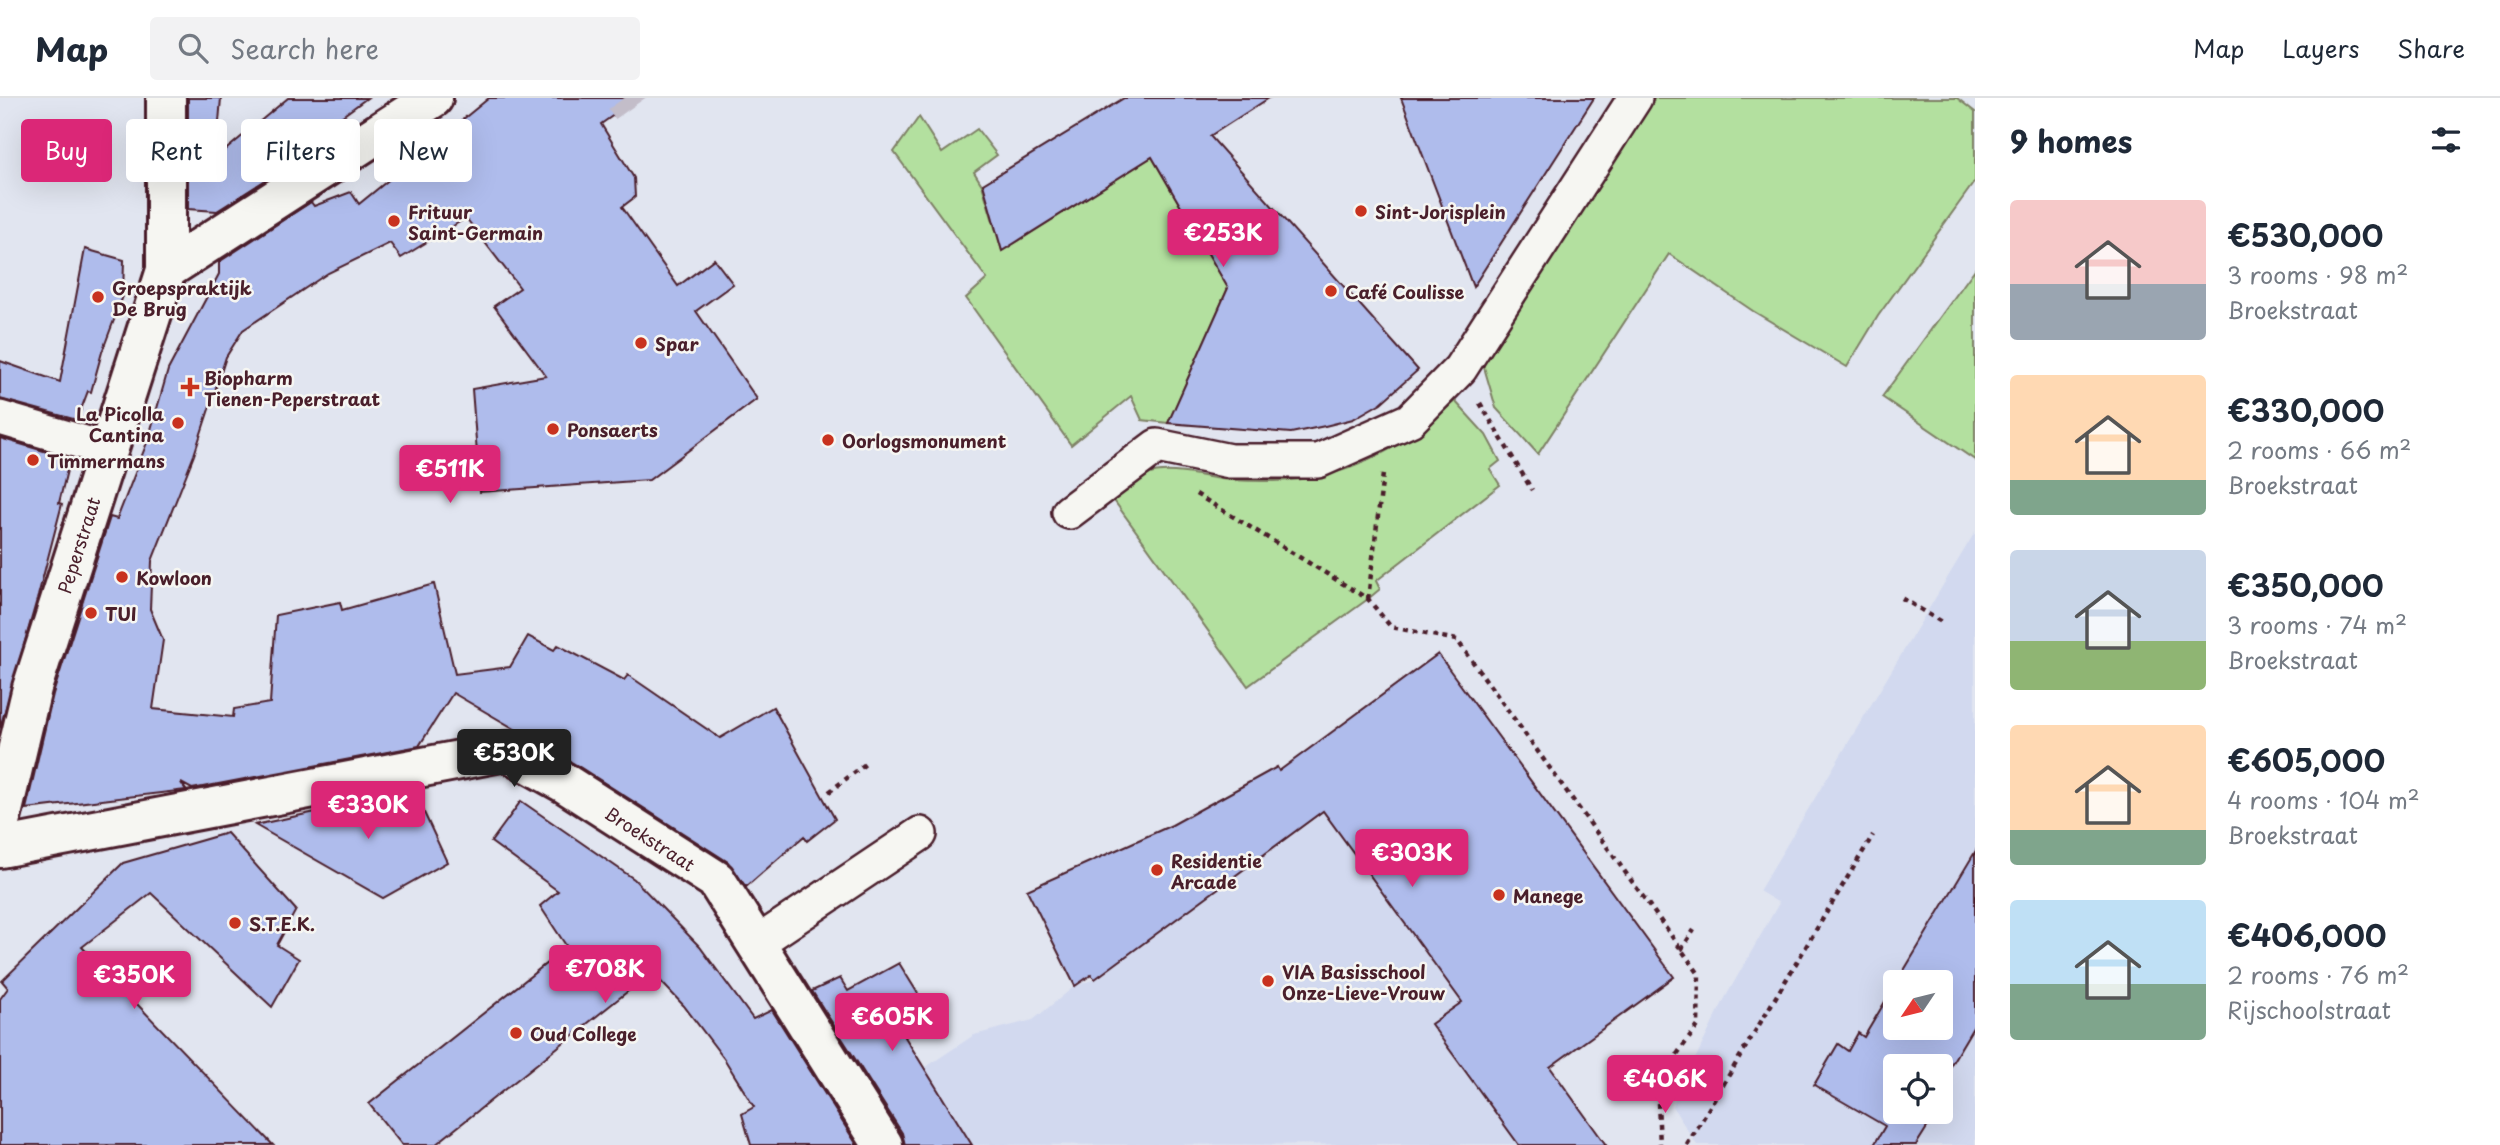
<!DOCTYPE html>
<html lang="en">
<head>
<meta charset="utf-8">
<style>
	:root { --surface:#fff; --page:#f2f2f3; --text:#1f2937; --muted:#747a83; --line:#e0e1e3; --accent:#db2777 }
	body { margin:0; font-family:"Playpen Sans",sans-serif; background:var(--page); color:var(--text); height:100vh; display:flex; flex-direction:column; font-size:26px; white-space:nowrap }
	* { box-sizing:border-box; margin:0 }
	p { font-size:23px; color:var(--muted) }
	.icon { flex:none; width:38px; height:38px; fill:none; stroke:currentColor; stroke-width:2; stroke-linecap:round; stroke-linejoin:round }
	.map { position:relative; flex:1; overflow:hidden }
	.drawer { display:flex; flex-direction:column; background:var(--surface); width:525px }
	.drawer>* { flex:none }
	.guide { position:absolute; left:21px; top:21px; width:665px; height:63px; display:flex; gap:14px }
	.needle { width:46px; rotate:235deg }
	.fabs { position:absolute; left:1883px; top:872px; display:grid; gap:14px }
	.fabs a { display:grid; place-items:center; width:70px; height:70px; border-radius:7px; background:var(--surface); box-shadow:0 7px 28px #0002; font-size:35px }
	.price { position:absolute; translate:-50% -60px; padding:0 16px; border-radius:7px; background:var(--accent); color:#fff; font-size:23px; line-height:46px; filter:drop-shadow(0 2px 4px #0008) }
	.price::after { content:''; position:absolute; left:50%; top:42px; width:21px; height:16px; margin-left:-10px; background:inherit; clip-path:polygon(0 0,100% 0,50% 100%) }
	.price.current { background:#222; color:#fff }
	ul { padding:0; list-style:none }
	li { display:flex; align-items:center; gap:21px; height:175px; padding:0 35px }
	li span { display:grid; place-items:center; flex:none; width:196px; height:140px; border-radius:7px; color:#555 }
	li>.icon { margin-inline-start:auto }
	span .icon { width:84px; height:84px; fill:#fffc; stroke-width:1 }
	li b { font-size:30px }
	h2 { display:flex; justify-content:space-between; align-items:center; height:84px; padding:0 35px; font-size:30px }
	.pill { padding:0 24px; border-radius:7px; background:var(--surface); box-shadow:0 7px 28px #0002; font-size:24px; line-height:63px }
	.pill.current { background:var(--accent); color:#fff }
	header { display:flex; align-items:center; gap:42px; box-sizing:border-box; height:98px; padding:0 35px; background:var(--surface); border-bottom:2px solid var(--line) }
	header strong { font-size:33px }
	nav { display:flex; gap:38px; margin-inline-start:auto; font-size:24px }
	.search { width:490px; height:63px; background:var(--page); display:flex; align-items:center; gap:18px; box-sizing:border-box; padding:0 24px; border-radius:7px; color:var(--muted); font-size:26px }
	main { display:flex; flex:1; min-height:0 }
	.map>svg:first-child { display:block }
	.built { fill:#d2d9ef; fill-rule:evenodd }
	.green { fill:#b3e09f; stroke:#7e8065; stroke-width:2 }
	.building { fill:#afbcec; stroke:#4a1f2b; stroke-width:2 }
	.lines { fill:none; stroke-linecap:round; stroke-linejoin:round }
	.minor-tunnel { stroke:#c3bdc9; stroke-width:38; stroke-dasharray:38 19; stroke-linecap:butt }
	.pedestrian-casing { stroke:#4a1f2b; stroke-width:38 }
	.minor-casing { stroke:#4a1f2b; stroke-width:44 }
	.path { stroke:#4a1f2b; stroke-width:4.5; stroke-dasharray:5 5; stroke-linecap:butt }
	.pedestrian { stroke:#f6f6f2; stroke-width:33 }
	.minor { stroke:#f6f6f2; stroke-width:38 }
	.poi-dot { fill:#c8321e; stroke:#f6f6f2; stroke-width:2.5 }
	.labels { text-anchor:middle; dominant-baseline:central; stroke-width:5; stroke-linejoin:round; paint-order:stroke }
	.poi-label { font-size:18px; font-weight:bold; fill:#4a1f2b; stroke:#f6f6f2; text-anchor:start }
	.street-label { font-size:18px; fill:#4a1f2b; stroke:#f6f6f2 }
</style>
</head>
<body>
<header>
<strong>Map</strong>
<div class="search"><svg class="icon" aria-label="search" viewBox="0 0 24 24"><circle cx="10" cy="10" r="6"/><path d="M15 15l6 6"/></svg>Search here</div>
<nav><a>Map</a><a>Layers</a><a>Share</a></nav>
</header>
<main>
<div class="map">
<svg width="1975" height="1047" viewBox="0 0 1975 1047">
	<rect width="100%" height="100%" fill="#e1e5f0"/>
	<filter id="ink" filterUnits="userSpaceOnUse"><feTurbulence type="fractalNoise" baseFrequency=".0143" numOctaves="2"/><feDisplacementMap in="SourceGraphic" scale="14" xChannelSelector="R" yChannelSelector="G"/><feConvolveMatrix kernelMatrix="1 2 1 2 8 2 1 2 1" color-interpolation-filters="sRGB"/></filter>
	<g filter="url(#ink)">
		<g class="built">
			<path d="M 1975,434 L 1975,1047 L 1697,1047 L 1672,1008 L 1725,900 L 1779,805 L 1759,793 ZM 1895,884 L 1941,884 L 1941,929 L 1895,929 ZM 1895,968 L 1941,968 L 1941,1013 L 1895,1013 Z"/>
			<path d="M 1324,714 L 1462,904 L 1490,885 L 1605,1046 L 898,1047 L 872,1005 L 974,937 L 1033,922 L 1075,888 L 1095,881 Z"/>
		</g>
		<g class="green">
			<path d="M 1655,0 L 1957,0 L 1975,14 L 1975,83 L 1878,218 L 1847,269 L 1753,213 L 1669,156 L 1538,356 L 1496,310 L 1481,259 Z"/>
			<path d="M 919,19 L 942,55 L 977,31 L 997,57 L 974,74 L 982,87 L 1002,153 L 1152,59 L 1228,190 L 1168,325 L 1142,322 L 1131,298 L 1071,347 L 966,200 L 987,181 L 894,54 Z"/>
			<path d="M 1975,171 L 1975,362 L 1882,299 Z"/>
			<path d="M 1455,303 L 1486,337 L 1500,363 L 1490,371 L 1500,387 L 1376,483 L 1380,491 L 1368,501 L 1248,588 L 1110,397 C 1122,390 1135,381 1147,377 C 1172,368 1207,381 1232,382 C 1329,389 1383,366 1455,303 Z"/>
		</g>
		<g class="building">
			<path d="M 188,0 L 221,0 L 216,60 L 288,0 L 367,0 L 278,65 L 283,71 L 217,113 L 188,111 Z"/>
			<path d="M 489,0 L 638,0 L 601,26 L 634,80 L 635,99 L 622,109 L 678,188 L 714,161 L 733,186 L 696,213 L 757,301 L 649,382 L 480,394 L 472,291 L 546,278 L 494,208 L 520,190 L 466,120 L 401,160 L 390,145 L 328,175 L 243,232 L 226,259 L 194,357 L 152,463 L 150,511 L 163,542 L 153,611 L 233,619 L 234,611 L 270,605 L 276,517 L 340,504 L 342,512 L 434,486 L 455,576 L 510,569 L 528,538 L 554,552 L 558,547 L 624,582 L 628,577 L 720,640 L 773,609 L 835,721 L 807,743 L 804,738 L 746,789 L 728,764 L 578,668 L 453,595 L 419,648 L 192,691 L 181,685 L 186,692 L 26,711 L 53,596 L 110,419 L 117,421 L 148,342 L 168,272 L 219,176 L 219,164 L 311,104 L 314,108 L 351,94 L 359,106 Z"/>
			<path d="M 1124,0 L 1269,0 L 1210,38 L 1418,272 L 1381,305 L 1353,321 L 1325,328 L 1291,335 L 1168,325 L 1228,190 L 1152,59 L 1002,153 L 983,86 Z"/>
			<path d="M 1401,0 L 1594,0 L 1473,189 Z"/>
			<path d="M 85,151 L 124,162 L 123,198 L 102,254 L 91,294 L 88,293 L 77,322 L 0,301 L 0,263 L 60,284 Z"/>
			<path d="M 0,340 L 64,359 L 68,368 L 59,405 L 62,406 L 38,498 L 0,630 Z"/>
			<path d="M 1438,556 L 1674,879 L 1550,969 L 1606,1047 L 1519,1047 L 1431,926 L 1462,904 L 1323,713 L 1095,881 L 1091,877 L 1075,888 L 1027,792 L 1172,727 L 1277,669 L 1279,673 Z"/>
			<path d="M 414,693 L 447,764 L 383,800 L 255,727 Z"/>
			<path d="M 521,703 L 634,781 L 700,849 L 753,921 L 772,912 L 857,1047 L 751,1047 L 742,1016 L 754,1009 L 725,962 L 684,908 L 652,874 L 435,1047 L 402,1047 L 369,1006 L 567,849 L 540,808 L 558,793 L 491,744 Z"/>
			<path d="M 227,735 L 296,812 L 277,847 L 299,861 L 272,909 L 151,795 L 82,849 L 273,1047 L 0,1047 L 0,901 L 8,890 L 2,883 L 123,765 Z"/>
			<path d="M 1975,754 L 1975,926 L 1941,983 L 1941,968 L 1895,968 L 1895,1013 L 1923,1013 L 1933,1020 L 1916,1047 L 1874,1047 L 1885,1028 L 1814,987 L 1838,946 L 1848,953 L 1858,935 L 1864,939 L 1895,887 L 1895,929 L 1941,929 L 1941,884 L 1897,884 Z"/>
			<path d="M 899,865 L 933,920 L 905,939 L 972,1047 L 905,1047 L 902,1035 L 812,893 L 840,880 L 848,893 Z"/>
		</g>
		<g class="lines">
			<path class="minor-tunnel" d="M 624,0 L 631,10"/>
			<g class="pedestrian-casing">
				<g id="pedestrian">
					<path d="M 0,320 L 109,352"/>
					<path d="M 1069,414 L 1157,348 L 1230,363 L 1318,363 L 1410,322 L 1460,271 L 1635,0"/>
					<path d="M 757,845 L 920,736"/>
				</g>
			</g>
			<g class="minor-casing">
				<g id="minor">
					<path d="M 166,172 L 433,0"/>
					<path id="s1" d="M 0,725 L 32,590 L 166,172 L 166,0"/>
					<path id="s2" d="M 0,750 L 507,653 L 566,686 L 716,782 L 883,1047"/>
				</g>
			</g>
			<g class="path">
				<path d="M 1480,305 L 1532,392"/>
				<path d="M 1196,396 L 1368,501 L 1391,529 L 1457,542 L 1699,876 L 1698,928 L 1657,983 L 1660,1047"/>
				<path d="M 1902,500 L 1943,525"/>
				<path d="M 1368,501 L 1383,376"/>
				<path d="M 829,694 L 868,664"/>
				<path d="M 1681,852 L 1694,832"/>
				<path d="M 1687,1047 L 1873,737"/>
			</g>
			<use href="#pedestrian" class="pedestrian"/>
			<use href="#minor" class="minor"/>
		</g>
	</g>
	<g class="poi-dot">
		<circle cx="1361" cy="113" r="7"/>
		<circle cx="394" cy="123" r="7"/>
		<circle cx="1331" cy="193" r="7"/>
		<circle cx="98" cy="199" r="7"/>
		<circle cx="641" cy="245" r="7"/>
		<path d="M186.5 278.5h7v7h7v7h-7v7h-7v-7h-7v-7h7z"/>
		<circle cx="178" cy="325" r="7"/>
		<circle cx="553" cy="331" r="7"/>
		<circle cx="828" cy="342" r="7"/>
		<circle cx="33" cy="362" r="7"/>
		<circle cx="122" cy="479" r="7"/>
		<circle cx="91" cy="515" r="7"/>
		<circle cx="1157" cy="772" r="7"/>
		<circle cx="1499" cy="797" r="7"/>
		<circle cx="235" cy="825" r="7"/>
		<circle cx="1268" cy="883" r="7"/>
		<circle cx="516" cy="935" r="7"/>
	</g>
	<g class="labels">
		<g class="poi-label">
			<text x="408" y="113">Frituur<tspan x="408" dy="21">Saint-Germain</tspan></text>
			<text x="1375" y="113">Sint-Jorisplein</text>
			<text x="112" y="189">Groepspraktijk<tspan x="112" dy="21">De Brug</tspan></text>
			<text x="1345" y="193">Café Coulisse</text>
			<text x="655" y="245">Spar</text>
			<text x="204" y="279">Biopharm<tspan x="204" dy="21">Tienen-Peperstraat</tspan></text>
			<text x="164" y="315" text-anchor="end">La Picolla<tspan x="164" dy="21">Cantina</tspan></text>
			<text x="567" y="331">Ponsaerts</text>
			<text x="842" y="342">Oorlogsmonument</text>
			<text x="47" y="362">Timmermans</text>
			<text x="136" y="479">Kowloon</text>
			<text x="105" y="515">TUI</text>
			<text x="1171" y="762">Residentie<tspan x="1171" dy="21">Arcade</tspan></text>
			<text x="1513" y="797">Manege</text>
			<text x="249" y="825">S.T.E.K.</text>
			<text x="1282" y="873">VIA Basisschool<tspan x="1282" dy="21">Onze-Lieve-Vrouw</tspan></text>
			<text x="530" y="935">Oud College</text>
		</g>
		<g class="street-label">
			<text stroke="none"><textPath href="#s1" startOffset="289">Peperstraat</textPath></text>
			<text stroke="none"><textPath href="#s2" startOffset="684">Broekstraat</textPath></text>
		</g>
	</g>
</svg>
<div class="fabs">
<a><svg class="needle" viewBox="-14 -14 28 28"><path d="M0-13l5 13h-10z" fill="#e53935"/><path d="M0 13l5-13h-10z" fill="#747a83"/></svg></a>
<a><svg class="icon" aria-label="locate" viewBox="0 0 24 24"><circle cx="12" cy="12" r="6"/><path d="M12 2v4M12 18v4M2 12h4M18 12h4"/></svg></a>
</div>
<b class="price" style="left:1223px;top:171px">€253K</b>
<b class="price" style="left:450px;top:407px">€511K</b>
<b class="price current" style="left:514px;top:691px">€530K</b>
<b class="price" style="left:368px;top:743px">€330K</b>
<b class="price" style="left:1412px;top:791px">€303K</b>
<b class="price" style="left:605px;top:907px">€708K</b>
<b class="price" style="left:134px;top:913px">€350K</b>
<b class="price" style="left:892px;top:955px">€605K</b>
<b class="price" style="left:1665px;top:1017px">€406K</b>
<div class="guide">
<a class="pill current">Buy</a>
<a class="pill">Rent</a>
<a class="pill">Filters</a>
<a class="pill">New</a>
</div>
</div>
<section class="drawer">
<h2>9 homes<svg class="icon" aria-label="filters" viewBox="0 0 24 24"><path d="M4 7h16M4 17h16"/><circle cx="9" cy="7" r="2"/><circle cx="15" cy="17" r="2"/></svg></h2>
<ul>
<li><span style="background:linear-gradient(#f6c9c9 60%,#9aa5b1 0)"><svg class="icon" aria-label="home" viewBox="0 0 24 24"><path d="M3 11l9-7 9 7M6 9v11h12V9"/></svg></span><div><b>€530,000</b><p>3 rooms · 98 m²</p><p>Broekstraat</p></div></li>
<li><span style="background:linear-gradient(#ffd9b3 75%,#7fa58c 0)"><svg class="icon" aria-label="home" viewBox="0 0 24 24"><path d="M3 11l9-7 9 7M6 9v11h12V9"/></svg></span><div><b>€330,000</b><p>2 rooms · 66 m²</p><p>Broekstraat</p></div></li>
<li><span style="background:linear-gradient(#c9d6e8 65%,#8fb573 0)"><svg class="icon" aria-label="home" viewBox="0 0 24 24"><path d="M3 11l9-7 9 7M6 9v11h12V9"/></svg></span><div><b>€350,000</b><p>3 rooms · 74 m²</p><p>Broekstraat</p></div></li>
<li><span style="background:linear-gradient(#ffd9b3 75%,#7fa58c 0)"><svg class="icon" aria-label="home" viewBox="0 0 24 24"><path d="M3 11l9-7 9 7M6 9v11h12V9"/></svg></span><div><b>€605,000</b><p>4 rooms · 104 m²</p><p>Broekstraat</p></div></li>
<li><span style="background:linear-gradient(#bfe0f5 60%,#7fa58c 0)"><svg class="icon" aria-label="home" viewBox="0 0 24 24"><path d="M3 11l9-7 9 7M6 9v11h12V9"/></svg></span><div><b>€406,000</b><p>2 rooms · 76 m²</p><p>Rijschoolstraat</p></div></li>
</ul>
</section>
</main>
</body>
</html>
